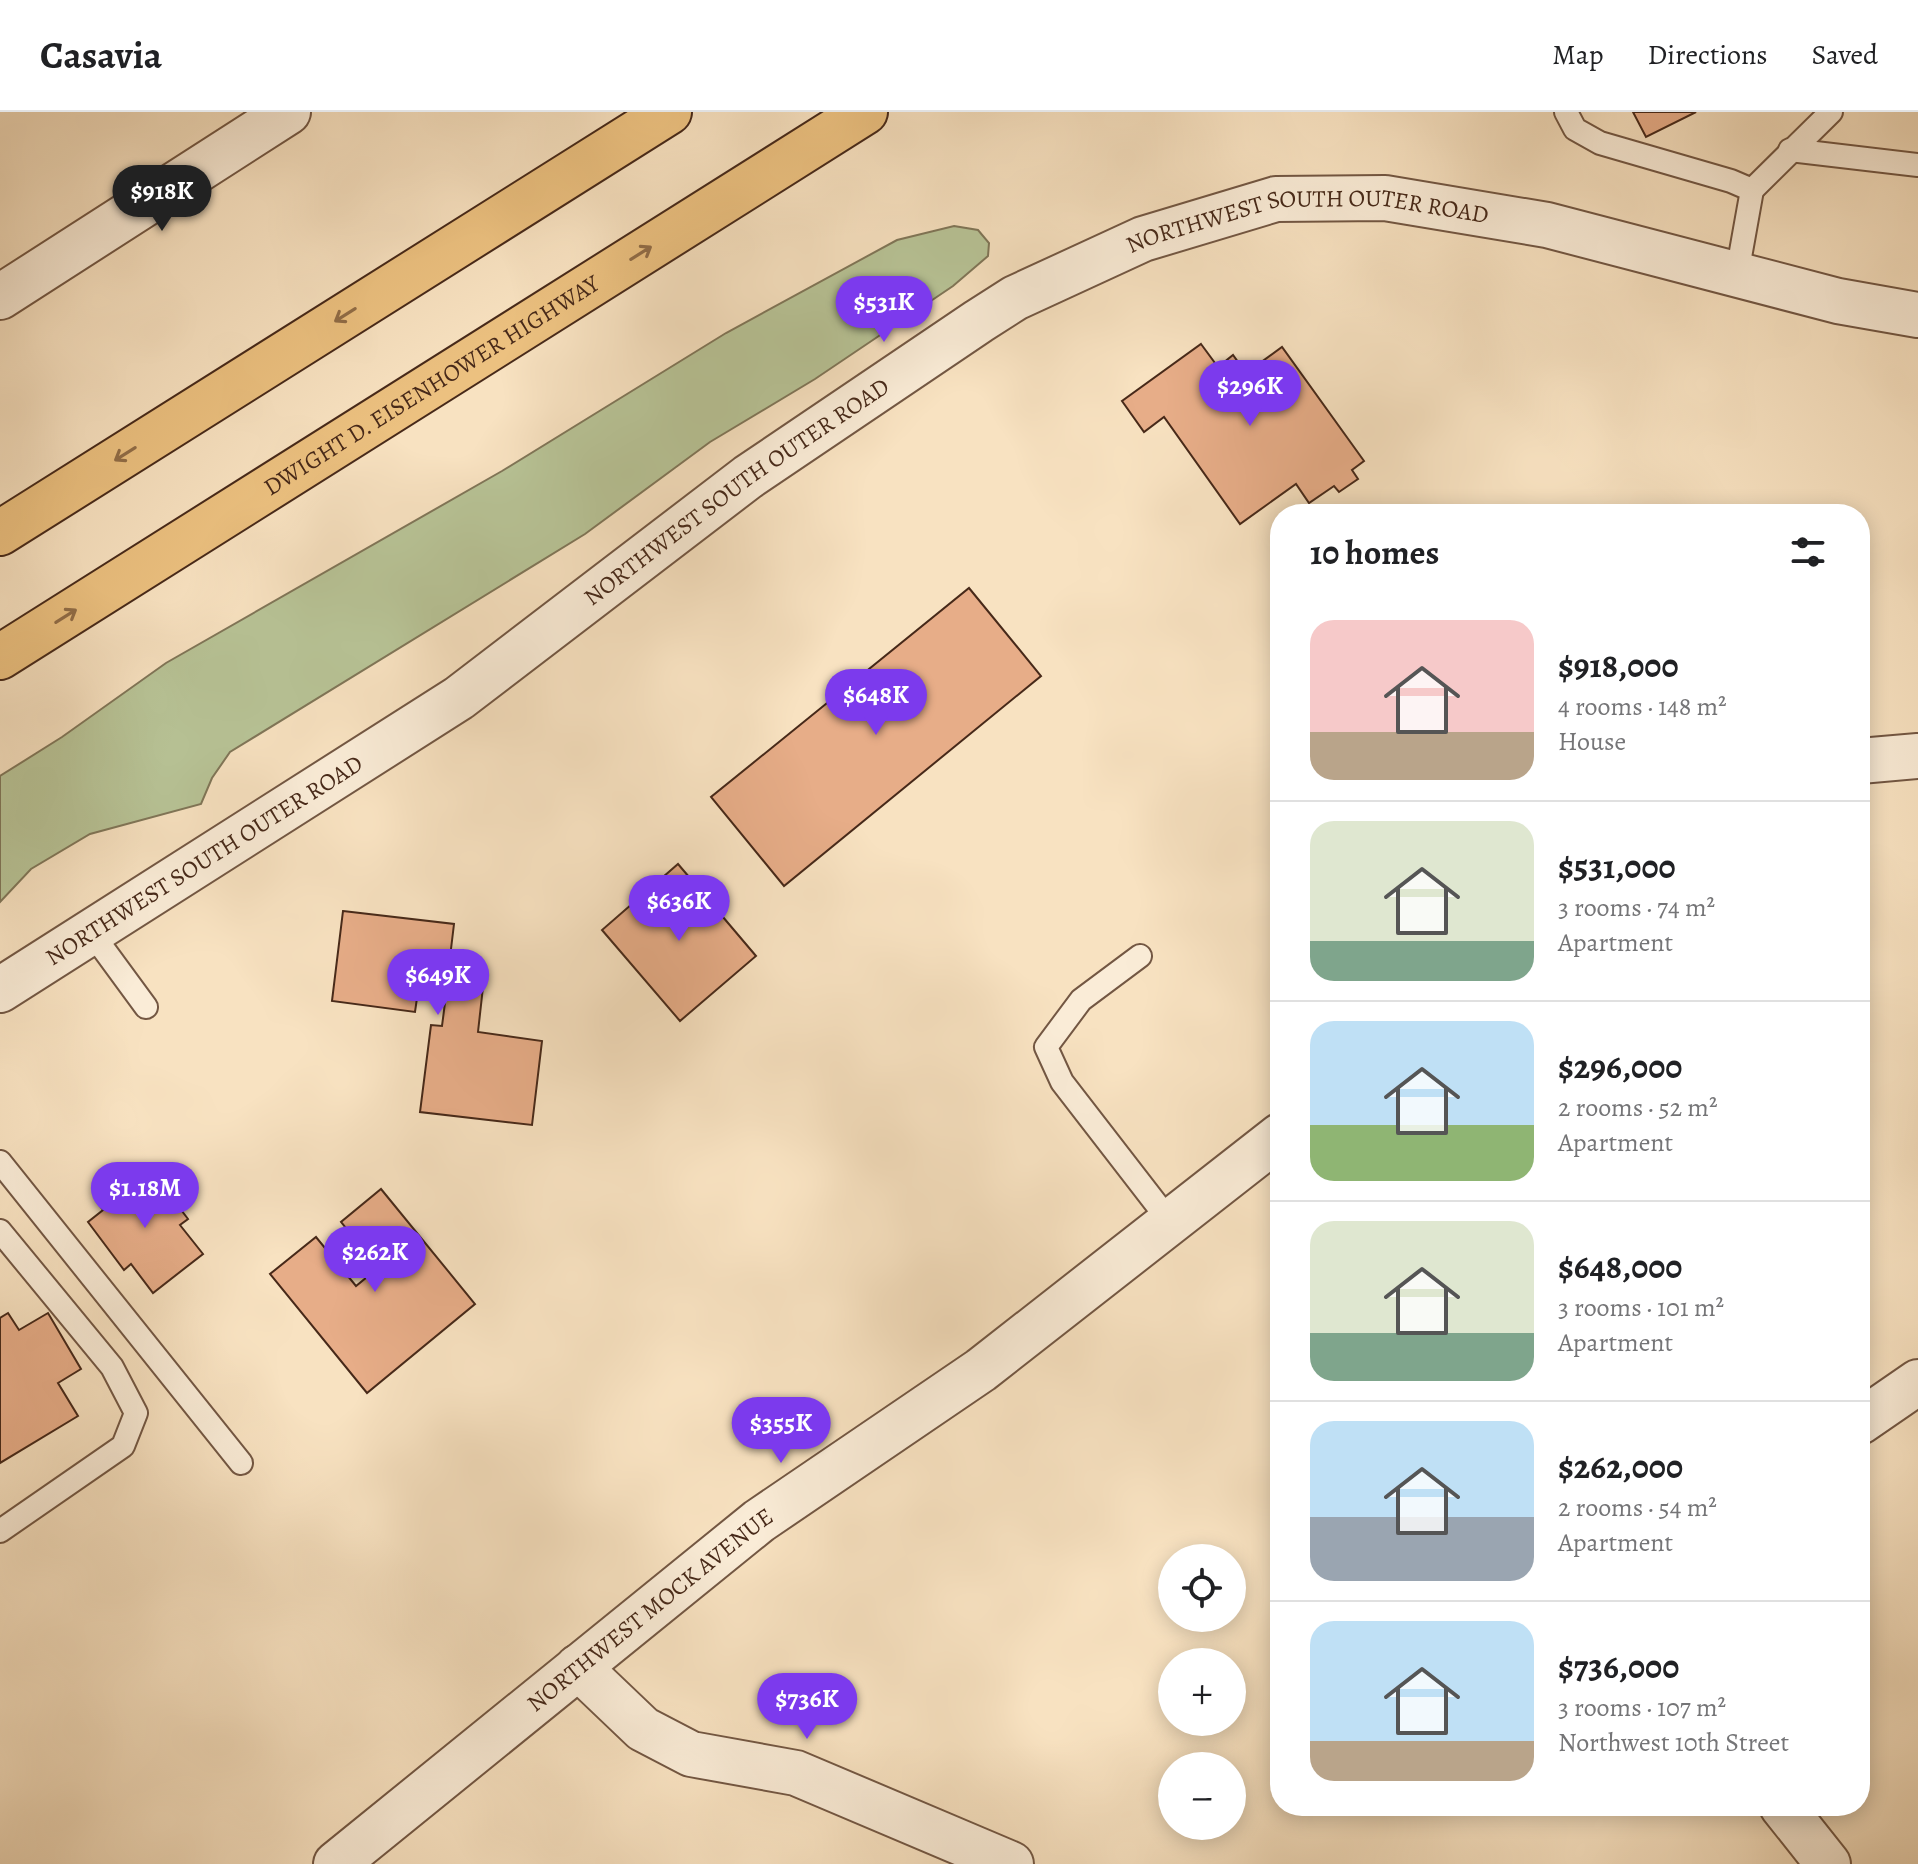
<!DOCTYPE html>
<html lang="en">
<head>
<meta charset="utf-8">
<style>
	:root { --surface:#fff; --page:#f2f2f2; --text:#202124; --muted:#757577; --line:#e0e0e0; --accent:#7c3aed }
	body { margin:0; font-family:Alegreya,serif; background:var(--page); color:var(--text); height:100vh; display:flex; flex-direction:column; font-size:30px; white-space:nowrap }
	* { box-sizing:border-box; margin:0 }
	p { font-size:26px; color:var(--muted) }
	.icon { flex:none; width:44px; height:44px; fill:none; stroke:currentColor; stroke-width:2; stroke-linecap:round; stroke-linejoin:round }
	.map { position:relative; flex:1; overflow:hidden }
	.details { position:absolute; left:1270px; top:392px; width:600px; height:1312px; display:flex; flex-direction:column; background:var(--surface); border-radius:32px; box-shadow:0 4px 20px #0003 }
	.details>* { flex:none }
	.fabs { position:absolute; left:1158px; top:1432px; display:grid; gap:16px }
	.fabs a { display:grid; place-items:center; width:88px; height:88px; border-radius:50%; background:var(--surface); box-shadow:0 4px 20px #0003; font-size:40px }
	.price { position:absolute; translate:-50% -68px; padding:0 18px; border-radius:28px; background:var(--accent); color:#fff; font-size:26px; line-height:52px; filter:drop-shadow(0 2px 4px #0008) }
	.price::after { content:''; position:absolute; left:50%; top:48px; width:24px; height:18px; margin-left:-12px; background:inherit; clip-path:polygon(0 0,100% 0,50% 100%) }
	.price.selected { background:#222; color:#fff }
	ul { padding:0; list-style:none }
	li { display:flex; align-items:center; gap:24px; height:200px; padding:0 40px }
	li+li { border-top:2px solid var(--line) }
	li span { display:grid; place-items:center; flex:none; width:224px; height:160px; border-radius:24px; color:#555 }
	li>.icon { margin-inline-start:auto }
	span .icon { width:96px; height:96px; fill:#fffc; stroke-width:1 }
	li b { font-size:34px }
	h2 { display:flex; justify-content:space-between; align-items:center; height:96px; padding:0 40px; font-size:34px }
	header { display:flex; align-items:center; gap:48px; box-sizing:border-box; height:112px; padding:0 40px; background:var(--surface); border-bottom:2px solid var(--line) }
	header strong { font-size:38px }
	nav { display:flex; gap:44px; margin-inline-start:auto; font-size:28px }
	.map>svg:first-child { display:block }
	.green { fill:#b8c497; stroke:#807658; stroke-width:2 }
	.building { fill:#e7ad88; stroke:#472919; stroke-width:2 }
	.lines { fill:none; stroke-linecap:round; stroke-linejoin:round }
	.lane-casing { stroke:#735743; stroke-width:26 }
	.street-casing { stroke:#735743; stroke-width:48 }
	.highway-casing { stroke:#472919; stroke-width:48 }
	.lane { stroke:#faecd7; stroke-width:22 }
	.street { stroke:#faecd7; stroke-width:44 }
	.highway { stroke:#ecc180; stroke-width:44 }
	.oneway { stroke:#916d47 }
	.labels { text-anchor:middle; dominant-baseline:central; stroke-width:8; stroke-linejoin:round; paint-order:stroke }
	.street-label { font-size:24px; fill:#472919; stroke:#faecd7 }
</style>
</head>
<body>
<header>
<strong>Casavia</strong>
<nav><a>Map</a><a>Directions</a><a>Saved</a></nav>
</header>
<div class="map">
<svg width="1918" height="1752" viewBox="0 0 1918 1752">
	<rect width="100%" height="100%" fill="#f8e2c1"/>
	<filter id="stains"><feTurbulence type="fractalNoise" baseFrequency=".0025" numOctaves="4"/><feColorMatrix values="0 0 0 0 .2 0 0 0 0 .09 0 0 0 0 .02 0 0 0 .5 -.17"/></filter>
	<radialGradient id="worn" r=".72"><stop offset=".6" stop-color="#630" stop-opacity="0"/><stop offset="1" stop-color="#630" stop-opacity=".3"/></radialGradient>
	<path class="green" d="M 954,114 L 978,118 L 989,131 L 988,144 L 953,174 L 815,267 L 710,330 L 585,422 L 230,640 L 212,666 L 201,692 L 90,722 L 31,757 L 0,790 L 0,664 L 62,625 L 166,551 L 502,359 L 726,221 L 897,128 Z"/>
	<g class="building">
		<path d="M 1633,0 L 1696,0 L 1646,25 Z"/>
		<path d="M 1201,232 L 1218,255 L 1233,243 L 1246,261 L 1282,235 L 1364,349 L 1352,358 L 1358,367 L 1339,380 L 1334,374 L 1309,391 L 1296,372 L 1240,412 L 1164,305 L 1144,320 L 1122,289 Z"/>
		<path d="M 969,476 L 1041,564 L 784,774 L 711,685 Z"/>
		<path d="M 678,752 L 756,844 L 680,909 L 602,818 Z"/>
		<path d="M 343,799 L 454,812 L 448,862 L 484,866 L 478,920 L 542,929 L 532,1013 L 420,1000 L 431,913 L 442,914 L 446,883 L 418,879 L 415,900 L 332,889 Z"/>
		<path d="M 139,1057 L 145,1065 L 152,1060 L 188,1107 L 180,1113 L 203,1142 L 153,1181 L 131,1152 L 124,1158 L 88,1110 L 103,1098 L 97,1090 Z"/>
		<path d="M 381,1077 L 475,1192 L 367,1281 L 270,1162 L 316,1125 L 356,1174 L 378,1156 L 341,1110 Z"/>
		<path d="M 8,1201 L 19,1218 L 48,1201 L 81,1257 L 58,1271 L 78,1304 L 0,1351 L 0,1206 Z"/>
	</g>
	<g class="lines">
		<g class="lane-casing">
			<g id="lane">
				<path d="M 1566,0 L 1575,17 L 1600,31 L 1731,69 L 1752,78 L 1737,162"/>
				<path d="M 1790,38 L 1918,53"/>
				<path d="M 1752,78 L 1831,0"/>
				<path d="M 91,820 L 146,895"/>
				<path d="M 1140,844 L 1081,888 L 1046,935 L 1062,970 L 1171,1111"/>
				<path d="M 0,1050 L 241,1351"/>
				<path d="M 0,1119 L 112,1255 L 136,1301 L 123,1334 L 0,1419"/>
			</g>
		</g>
		<g class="street-casing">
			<g id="street">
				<path d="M 0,185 L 288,0"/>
				<path d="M 1860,649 L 1918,644"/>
				<path id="s1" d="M 0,878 L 459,586 L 748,365 L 979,209 L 1015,186 L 1143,127 L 1276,87 L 1385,86 L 1547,113 L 1838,189 L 1918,203"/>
				<path d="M 1860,1310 L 1918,1270"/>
				<path d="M 578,1555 L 643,1617 L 691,1642 L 796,1661 L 1011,1752"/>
				<path d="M 1782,1694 L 1828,1752"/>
				<path id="s2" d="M 336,1752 L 759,1409 L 981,1258 L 1280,1024"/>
			</g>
		</g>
		<g class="highway-casing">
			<g id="highway">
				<path d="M 0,421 L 669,0"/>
				<path id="s3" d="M 0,545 L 865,0"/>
			</g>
		</g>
		<use href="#lane" class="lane"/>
		<use href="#street" class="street"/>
		<use href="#highway" class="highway"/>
	</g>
	<defs><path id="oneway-shaft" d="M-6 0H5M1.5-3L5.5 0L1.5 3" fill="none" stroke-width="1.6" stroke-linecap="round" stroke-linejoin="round" transform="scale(2)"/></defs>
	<g class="oneway">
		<use href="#oneway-shaft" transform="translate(641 141) rotate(-32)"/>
		<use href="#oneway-shaft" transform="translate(345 203) rotate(148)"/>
		<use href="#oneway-shaft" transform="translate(125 342) rotate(148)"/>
		<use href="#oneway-shaft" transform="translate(66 504) rotate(-32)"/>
	</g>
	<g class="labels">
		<g class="street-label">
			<text stroke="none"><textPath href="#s1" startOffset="1538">NORTHWEST SOUTH OUTER ROAD</textPath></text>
			<text stroke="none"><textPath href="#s3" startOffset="510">DWIGHT D. EISENHOWER HIGHWAY</textPath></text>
			<text stroke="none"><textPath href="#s1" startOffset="890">NORTHWEST SOUTH OUTER ROAD</textPath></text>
			<text stroke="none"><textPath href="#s1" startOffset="242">NORTHWEST SOUTH OUTER ROAD</textPath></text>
			<text stroke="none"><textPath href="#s2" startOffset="404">NORTHWEST MOCK AVENUE</textPath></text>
		</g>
	</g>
	<rect width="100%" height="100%" filter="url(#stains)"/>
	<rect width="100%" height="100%" fill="url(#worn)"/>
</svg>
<div class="fabs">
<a><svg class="icon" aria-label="locate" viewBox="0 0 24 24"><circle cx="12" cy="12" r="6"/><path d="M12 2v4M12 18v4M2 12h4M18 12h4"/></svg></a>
<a>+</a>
<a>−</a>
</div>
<b class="price selected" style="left:162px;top:121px">$918K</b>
<b class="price" style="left:884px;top:232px">$531K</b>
<b class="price" style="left:1250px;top:316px">$296K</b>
<b class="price" style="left:876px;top:625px">$648K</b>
<b class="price" style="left:679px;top:831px">$636K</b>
<b class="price" style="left:438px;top:905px">$649K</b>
<b class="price" style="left:145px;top:1118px">$1.18M</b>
<b class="price" style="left:375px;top:1182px">$262K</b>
<b class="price" style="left:781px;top:1353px">$355K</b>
<b class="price" style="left:807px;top:1629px">$736K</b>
<section class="details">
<h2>10 homes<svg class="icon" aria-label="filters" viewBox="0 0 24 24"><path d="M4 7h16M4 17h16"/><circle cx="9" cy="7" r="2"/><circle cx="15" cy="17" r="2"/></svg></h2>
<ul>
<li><span style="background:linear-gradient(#f6c9c9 70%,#b9a48a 0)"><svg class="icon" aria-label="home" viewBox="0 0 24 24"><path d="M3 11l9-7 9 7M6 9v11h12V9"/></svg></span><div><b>$918,000</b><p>4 rooms · 148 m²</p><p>House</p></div></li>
<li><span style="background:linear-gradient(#dfe7d0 75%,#7fa58c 0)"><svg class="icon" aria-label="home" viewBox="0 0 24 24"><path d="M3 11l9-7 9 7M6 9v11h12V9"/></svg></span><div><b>$531,000</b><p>3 rooms · 74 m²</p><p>Apartment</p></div></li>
<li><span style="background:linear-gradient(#bfe0f5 65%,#8fb573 0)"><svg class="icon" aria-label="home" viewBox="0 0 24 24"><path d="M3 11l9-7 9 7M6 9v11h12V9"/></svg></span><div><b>$296,000</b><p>2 rooms · 52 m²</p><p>Apartment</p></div></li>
<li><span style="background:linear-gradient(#dfe7d0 70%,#7fa58c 0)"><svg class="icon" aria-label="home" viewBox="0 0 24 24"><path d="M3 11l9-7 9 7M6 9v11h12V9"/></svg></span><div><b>$648,000</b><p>3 rooms · 101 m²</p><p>Apartment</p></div></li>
<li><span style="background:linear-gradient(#bfe0f5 60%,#9aa5b1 0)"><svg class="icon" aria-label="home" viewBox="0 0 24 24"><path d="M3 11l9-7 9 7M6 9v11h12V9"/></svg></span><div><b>$262,000</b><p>2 rooms · 54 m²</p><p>Apartment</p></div></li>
<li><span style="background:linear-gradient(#bfe0f5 75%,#b9a48a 0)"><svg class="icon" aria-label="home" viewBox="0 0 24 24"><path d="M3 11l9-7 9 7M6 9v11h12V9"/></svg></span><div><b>$736,000</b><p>3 rooms · 107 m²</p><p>Northwest 10th Street</p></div></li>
</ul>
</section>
</div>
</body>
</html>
